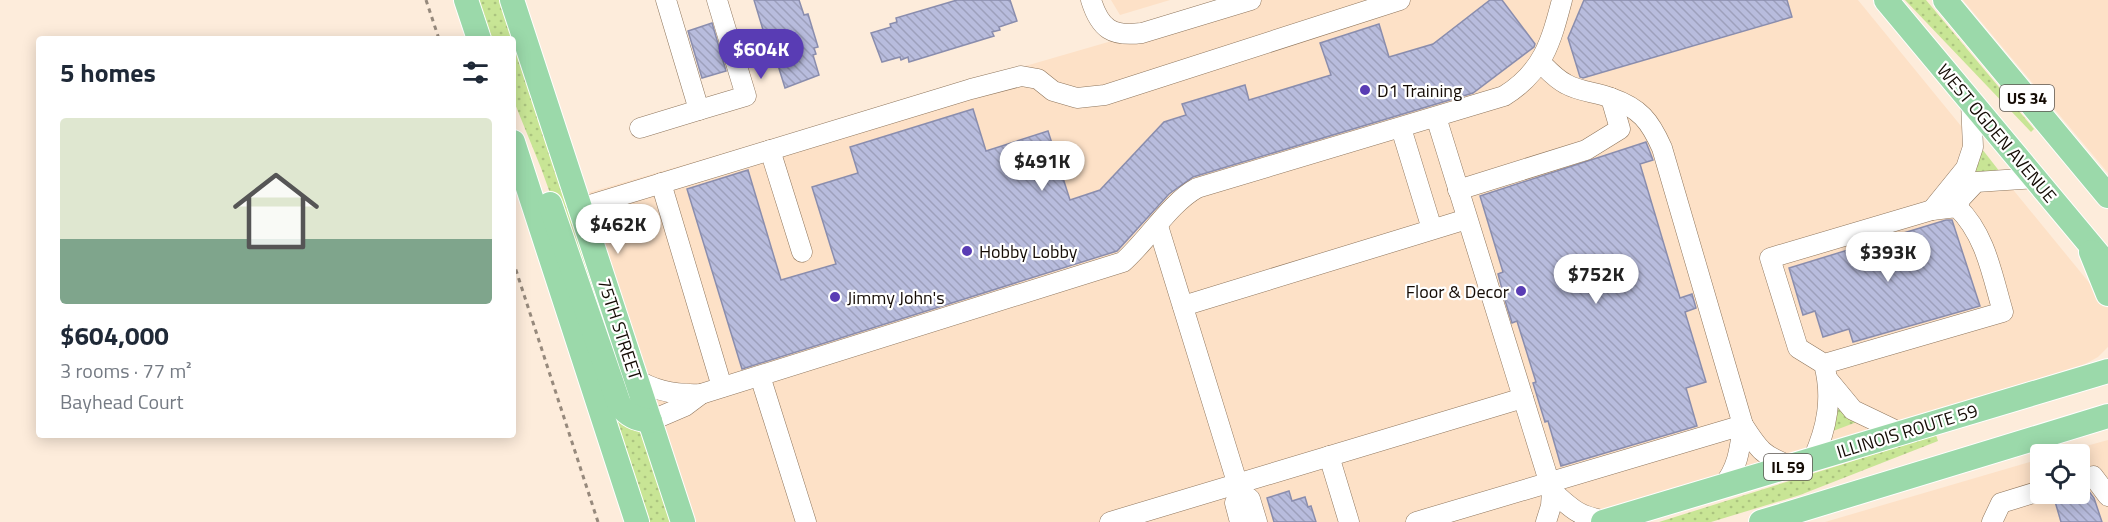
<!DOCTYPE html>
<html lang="en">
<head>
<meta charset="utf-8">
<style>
	:root { --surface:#fff; --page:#f6f6f7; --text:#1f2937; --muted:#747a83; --line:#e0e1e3; --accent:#593cb4 }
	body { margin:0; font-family:"Titillium Web",sans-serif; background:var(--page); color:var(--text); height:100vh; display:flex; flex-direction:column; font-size:22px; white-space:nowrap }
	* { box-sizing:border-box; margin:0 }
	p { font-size:20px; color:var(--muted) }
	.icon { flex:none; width:33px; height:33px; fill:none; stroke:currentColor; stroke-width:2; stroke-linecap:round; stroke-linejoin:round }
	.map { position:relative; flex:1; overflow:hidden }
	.panel { position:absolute; left:36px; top:36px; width:480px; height:402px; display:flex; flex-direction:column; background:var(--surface); border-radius:6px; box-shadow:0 3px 15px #0003 }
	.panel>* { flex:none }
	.tools { position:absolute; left:2030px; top:444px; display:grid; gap:12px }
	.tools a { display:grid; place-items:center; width:60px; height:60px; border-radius:6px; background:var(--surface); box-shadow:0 3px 15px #0003; font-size:30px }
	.price { position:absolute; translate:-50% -51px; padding:0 14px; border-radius:21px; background:#fff; color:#222; font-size:20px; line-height:39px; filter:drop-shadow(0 2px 3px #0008) }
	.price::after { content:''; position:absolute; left:50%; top:36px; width:18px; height:14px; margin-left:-9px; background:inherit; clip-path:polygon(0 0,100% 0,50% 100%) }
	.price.current { background:var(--accent); color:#fff }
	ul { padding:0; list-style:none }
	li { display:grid; align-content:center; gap:12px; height:318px; padding:0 24px }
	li+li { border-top:2px solid var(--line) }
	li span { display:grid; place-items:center; height:186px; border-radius:6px; color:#555 }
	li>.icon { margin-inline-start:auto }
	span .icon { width:108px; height:108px; fill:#fffc; stroke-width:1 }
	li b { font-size:26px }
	h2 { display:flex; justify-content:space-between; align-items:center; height:72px; padding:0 24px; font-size:26px }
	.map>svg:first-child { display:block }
	.built { fill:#fde1c7 }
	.grass { fill:url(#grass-dots) }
	.building { fill:url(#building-back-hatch); stroke:#8a8dad; stroke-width:1.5 }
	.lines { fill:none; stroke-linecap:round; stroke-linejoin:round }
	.minor-casing { stroke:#8e755c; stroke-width:21 }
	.major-casing { stroke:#fff; stroke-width:26 }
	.path { stroke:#96897c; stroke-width:3; stroke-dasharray:4.5 4.5; stroke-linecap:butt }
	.minor { stroke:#fff; stroke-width:20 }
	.major { stroke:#9bd9aa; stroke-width:24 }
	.poi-dot { fill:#593cb4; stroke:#fff; stroke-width:2 }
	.labels { text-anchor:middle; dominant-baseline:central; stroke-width:4.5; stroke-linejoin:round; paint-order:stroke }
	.shield { fill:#fff; stroke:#5a544f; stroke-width:1.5 }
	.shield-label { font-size:16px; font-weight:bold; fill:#140b04 }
	.poi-label { font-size:18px; fill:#140b04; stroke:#fff; text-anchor:start }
	.street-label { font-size:18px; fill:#140b04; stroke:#fff }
</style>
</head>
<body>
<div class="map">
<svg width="2108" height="522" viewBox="0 0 2108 522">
	<defs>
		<pattern id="grass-dots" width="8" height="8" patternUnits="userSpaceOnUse" patternTransform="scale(1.5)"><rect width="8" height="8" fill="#c8e595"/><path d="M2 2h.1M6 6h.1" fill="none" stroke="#abc37f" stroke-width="1.8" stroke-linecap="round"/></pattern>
		<pattern id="building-back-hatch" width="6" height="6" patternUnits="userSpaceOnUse" patternTransform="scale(1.5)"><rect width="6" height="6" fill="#b8bcdd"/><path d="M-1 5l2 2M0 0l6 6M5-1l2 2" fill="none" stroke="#9da0bc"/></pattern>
	</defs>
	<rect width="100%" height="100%" fill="#fdecdb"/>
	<g class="built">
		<path d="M 1111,0 L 1170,0 L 1120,15 Z"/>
		<path d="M 1253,0 L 1858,0 L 2105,302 L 2108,308 L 2108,347 L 2098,357 L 2085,364 L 1570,522 L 693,522 L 587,193 Z"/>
		<path d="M 1963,0 L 2108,0 L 2108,173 Z"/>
		<path d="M 2108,440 L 2108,522 L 1825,522 L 2040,459 L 2040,494 L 2079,494 L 2079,454 L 2057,454 Z"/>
	</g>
	<g class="grass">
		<path d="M 475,0 L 504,0 L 635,400 L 626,404 L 541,168 L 513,99 L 513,39 L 488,39 Z"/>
		<path d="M 1905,0 L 1926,0 L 2034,129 L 2031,132 Z"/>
		<path d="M 1982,149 L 2000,172 L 1969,175 Z"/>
		<path d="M 601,379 L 643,427 L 673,522 L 647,522 Z"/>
		<path d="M 1833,398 L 1857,422 L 1833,431 Z"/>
		<path d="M 1936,435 L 1938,441 L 1800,495 L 1711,522 L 1659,522 Z"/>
	</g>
	<g class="building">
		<path d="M 754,0 L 799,0 L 804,15 L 808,14 L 818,47 L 814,48 L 816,54 L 813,55 L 819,75 L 785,88 L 777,62 L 773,63 Z"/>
		<path d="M 957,0 L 1010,0 L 1017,21 L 999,27 L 1000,30 L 992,32 L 994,36 L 909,62 L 908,57 L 901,60 L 900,57 L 882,62 L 871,33 L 891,27 L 890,24 L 897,22 L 896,18 Z"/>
		<path d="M 1490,0 L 1502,0 L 1535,44 L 1534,47 L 1473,93 L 1193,177 L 1169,194 L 1117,251 L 742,369 L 687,189 L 748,170 L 781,280 L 836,264 L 812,187 L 858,173 L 850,147 L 973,109 L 986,151 L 1048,131 L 1070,200 L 1100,190 L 1164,122 L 1186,115 L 1182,104 L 1245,85 L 1249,100 L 1331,75 L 1320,43 L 1379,24 L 1389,57 L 1433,44 Z"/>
		<path d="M 1584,0 L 1787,0 L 1792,17 L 1583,78 L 1580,77 L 1568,38 Z"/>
		<path d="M 712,23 L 726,71 L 702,78 L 688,31 Z"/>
		<path d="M 1646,142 L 1653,160 L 1640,164 L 1680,298 L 1692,294 L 1696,308 L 1685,312 L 1706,382 L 1686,388 L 1697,426 L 1561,466 L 1548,421 L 1545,422 L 1533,383 L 1536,382 L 1517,321 L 1512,323 L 1504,297 L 1498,274 L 1503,272 L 1480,196 Z"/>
		<path d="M 1946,220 L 1952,220 L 1980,306 L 1853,342 L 1849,329 L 1823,337 L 1815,311 L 1803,315 L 1789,268 Z"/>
		<path d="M 2088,490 L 2094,498 L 2102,522 L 2061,522 L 2054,498 Z"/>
		<path d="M 1289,491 L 1292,501 L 1305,497 L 1308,507 L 1311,506 L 1316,522 L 1274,522 L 1267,498 Z"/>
	</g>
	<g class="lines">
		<g class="minor-casing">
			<g id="minor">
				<path d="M 1091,0 C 1100,29 1112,37 1142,33 L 1251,0"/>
				<path d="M 1541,63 C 1549,71 1556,79 1566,84 C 1580,92 1596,92 1611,98 C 1640,108 1650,121 1662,148 L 1743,425 C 1759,450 1763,456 1791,466"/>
				<path d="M 699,110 L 746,96 L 717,0"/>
				<path d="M 1436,117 L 1552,491 L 1551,506 L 1546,522"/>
				<path d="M 640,128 L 699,110 L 666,0"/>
				<path d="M 1401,128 L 1432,229"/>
				<path d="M 770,150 L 802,252"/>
				<path d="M 661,183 L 722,387"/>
				<path d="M 1458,190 L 1586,150 L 1620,129 L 1611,98"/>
				<path d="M 1957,207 L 1961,198 L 1976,182 L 2036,178"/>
				<path d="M 580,208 L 971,89 L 1021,76 L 1038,79 L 1053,91 L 1077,98 L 1105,95 L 1400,0"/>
				<path d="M 1932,210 L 1966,168 L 1973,147 L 1971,102"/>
				<path d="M 1158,226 L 1240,492 L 1250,499 L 1257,522"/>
				<path d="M 1183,306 L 1467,219"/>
				<path d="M 760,376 L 806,522"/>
				<path d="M 636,379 C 656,392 678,395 701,394 L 1123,262 C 1148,240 1170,203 1197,188 L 1504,96 C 1543,72 1551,42 1562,0"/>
				<path d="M 1829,381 L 1853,410 L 1901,433"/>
				<path d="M 650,421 L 685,406 L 701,394"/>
				<path d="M 1329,456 L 1349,522"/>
				<path d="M 1813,459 C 1827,428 1833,398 1824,364 L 1798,348 L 1770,258 L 1932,210 L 1957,207 C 1986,235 1992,275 2003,312 L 1824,364"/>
				<path d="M 2079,480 L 2093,476 L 2108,496"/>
				<path d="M 1722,487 C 1738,469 1740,448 1743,425"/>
				<path d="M 1552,491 C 1573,510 1578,516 1607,521"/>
				<path d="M 1110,522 L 1523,398"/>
				<path d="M 1240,522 L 1235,503 L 1240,492"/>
				<path d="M 1416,522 L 1743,425"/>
				<path d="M 1992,522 L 2001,503 L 2040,491"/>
			</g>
		</g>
		<g class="major-casing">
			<g id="major">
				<path d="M 466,0 L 479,39"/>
				<path d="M 512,0 L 683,522"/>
				<path d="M 1886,0 L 2108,266"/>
				<path d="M 1945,0 L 2108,196"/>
				<path d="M 513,142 L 637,522"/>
				<path d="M 550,204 L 619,404 C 628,416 636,419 650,421"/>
				<path d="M 2091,252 L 2108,294"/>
				<path d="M 1603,522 L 2108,371"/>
				<path d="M 1761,522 L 2108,416"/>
			</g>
		</g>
		<g class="path">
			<path d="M 426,0 L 439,39"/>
			<path d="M 513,261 L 598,522"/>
		</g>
		<use href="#minor" class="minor"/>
		<use href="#major" class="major"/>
	</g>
	<g class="poi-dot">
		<circle cx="1365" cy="90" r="6"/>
		<circle cx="967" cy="251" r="6"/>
		<circle cx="1521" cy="291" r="6"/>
		<circle cx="835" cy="297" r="6"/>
	</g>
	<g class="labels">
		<g class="shield">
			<rect x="2000" y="85" width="54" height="26" rx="4.5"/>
			<rect x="1764" y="454" width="48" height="26" rx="4.5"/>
		</g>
		<g class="shield-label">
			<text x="2027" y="98">US 34</text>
			<text x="1788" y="467">IL 59</text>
		</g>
		<g class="poi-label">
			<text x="1377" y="90">D1 Training</text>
			<text x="979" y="251">Hobby Lobby</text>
			<text x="1509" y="291" text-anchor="end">Floor &amp; Decor</text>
			<text x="847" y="297">Jimmy John's</text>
		</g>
		<g class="street-label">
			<text transform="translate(1997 133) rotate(50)">WEST OGDEN AVENUE</text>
			<text transform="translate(620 329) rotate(72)">75TH STREET</text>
			<text transform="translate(1907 431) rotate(-17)">ILLINOIS ROUTE 59</text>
		</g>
	</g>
</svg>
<div class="tools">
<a><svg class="icon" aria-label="locate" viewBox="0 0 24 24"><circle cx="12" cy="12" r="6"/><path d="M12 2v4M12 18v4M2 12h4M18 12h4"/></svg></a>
</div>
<b class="price current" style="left:761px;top:80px">$604K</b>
<b class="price" style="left:1042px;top:192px">$491K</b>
<b class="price" style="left:618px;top:255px">$462K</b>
<b class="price" style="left:1888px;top:283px">$393K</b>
<b class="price" style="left:1596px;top:305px">$752K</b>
<section class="panel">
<h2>5 homes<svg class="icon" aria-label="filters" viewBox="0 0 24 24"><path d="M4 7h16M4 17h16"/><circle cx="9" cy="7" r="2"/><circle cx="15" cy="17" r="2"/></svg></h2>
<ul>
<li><span style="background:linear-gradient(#dfe7d0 65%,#7fa58c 0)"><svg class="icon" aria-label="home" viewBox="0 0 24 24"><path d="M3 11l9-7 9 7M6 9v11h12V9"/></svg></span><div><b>$604,000</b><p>3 rooms · 77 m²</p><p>Bayhead Court</p></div></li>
</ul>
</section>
</div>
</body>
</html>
